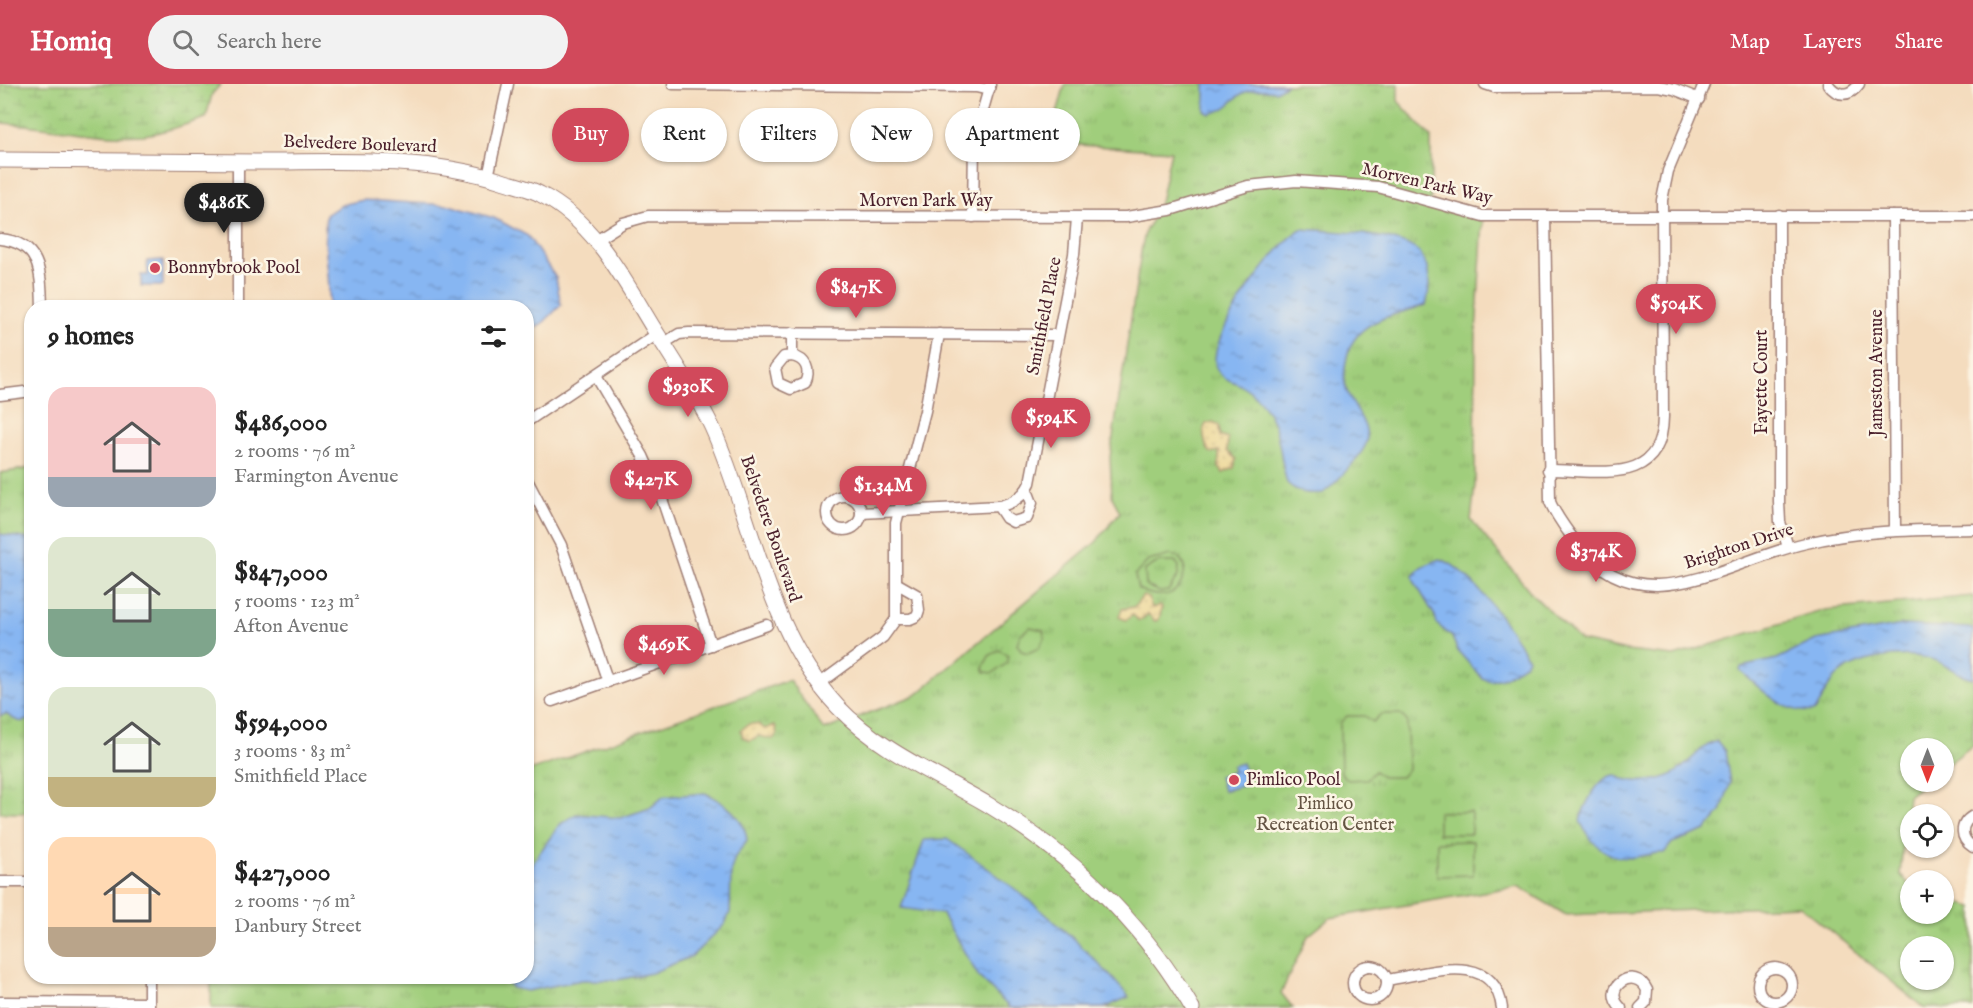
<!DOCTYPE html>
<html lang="en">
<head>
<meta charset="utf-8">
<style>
	:root { --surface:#fff; --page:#f2f2f2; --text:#222; --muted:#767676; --accent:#d1495b }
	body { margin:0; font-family:"IM FELL English",serif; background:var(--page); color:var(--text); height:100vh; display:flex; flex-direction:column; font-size:22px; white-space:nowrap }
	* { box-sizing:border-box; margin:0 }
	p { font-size:20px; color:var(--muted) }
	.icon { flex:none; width:33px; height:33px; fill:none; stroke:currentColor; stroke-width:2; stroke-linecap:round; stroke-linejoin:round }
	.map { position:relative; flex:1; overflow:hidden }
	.panel { position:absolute; left:24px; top:216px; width:510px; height:684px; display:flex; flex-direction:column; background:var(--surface); border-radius:24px; box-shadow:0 2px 4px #0004 }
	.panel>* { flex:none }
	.hud { position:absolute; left:552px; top:24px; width:570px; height:54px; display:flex; gap:12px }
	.needle { width:39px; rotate:180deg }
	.controls { position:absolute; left:1900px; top:654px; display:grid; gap:12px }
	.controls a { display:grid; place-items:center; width:54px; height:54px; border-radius:50%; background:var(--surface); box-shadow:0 2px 4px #0004; font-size:30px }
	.price { position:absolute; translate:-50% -51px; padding:0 14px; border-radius:21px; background:var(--accent); color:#fff; font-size:20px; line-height:39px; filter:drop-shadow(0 2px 3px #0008) }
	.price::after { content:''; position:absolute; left:50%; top:36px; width:18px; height:14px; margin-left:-9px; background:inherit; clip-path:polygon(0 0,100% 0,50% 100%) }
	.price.on { background:#222; color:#fff }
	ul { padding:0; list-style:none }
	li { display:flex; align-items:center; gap:18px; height:150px; padding:0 24px }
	li span { display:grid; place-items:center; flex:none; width:168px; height:120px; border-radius:18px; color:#555 }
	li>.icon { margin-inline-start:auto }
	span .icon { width:72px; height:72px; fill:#fffc; stroke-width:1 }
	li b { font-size:26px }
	h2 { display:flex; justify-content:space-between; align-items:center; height:72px; padding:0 24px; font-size:26px }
	.tag { padding:0 21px; border-radius:27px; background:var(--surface); box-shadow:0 2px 4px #0004; font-size:21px; line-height:54px }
	.tag.on { background:var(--accent); color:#fff }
	header { display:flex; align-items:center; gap:36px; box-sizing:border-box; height:84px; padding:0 30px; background:var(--accent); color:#fff }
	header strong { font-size:28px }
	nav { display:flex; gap:33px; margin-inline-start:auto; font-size:21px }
	.search { width:420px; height:54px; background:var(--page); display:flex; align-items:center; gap:15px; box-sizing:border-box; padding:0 21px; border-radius:33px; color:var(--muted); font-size:22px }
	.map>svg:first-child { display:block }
	.grass { fill:url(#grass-tufts); stroke:#757654; stroke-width:1.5; fill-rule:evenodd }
	.wetland { fill:url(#wetland-marsh); stroke:#757654; stroke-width:1.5 }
	.sand { fill:url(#sand-dots); stroke:#9c7c64; stroke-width:1.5 }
	.pitch { fill:#a0ce7c; stroke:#757654; stroke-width:1.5; fill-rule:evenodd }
	.water { fill:url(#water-ripples); stroke:#686a8e; stroke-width:1.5 }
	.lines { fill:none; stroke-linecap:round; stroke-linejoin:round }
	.street-casing { stroke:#9f7e74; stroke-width:13 }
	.secondary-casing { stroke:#9f7e74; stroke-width:17 }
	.street { stroke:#fff; stroke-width:10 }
	.secondary { stroke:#fff; stroke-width:15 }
	.poi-dot { fill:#d1495b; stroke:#fcf5e5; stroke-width:2 }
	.labels { text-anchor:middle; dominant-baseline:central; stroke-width:5; stroke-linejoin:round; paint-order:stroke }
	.street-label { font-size:18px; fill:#4a1f2b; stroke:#fcf5e5 }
	.poi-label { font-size:18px; fill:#4a1f2b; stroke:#fcf5e5; text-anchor:start }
	.park-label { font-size:18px; fill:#645443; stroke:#fcf5e5 }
</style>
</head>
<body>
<header>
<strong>Homiq</strong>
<div class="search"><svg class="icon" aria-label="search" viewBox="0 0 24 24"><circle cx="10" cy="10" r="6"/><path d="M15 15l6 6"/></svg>Search here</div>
<nav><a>Map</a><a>Layers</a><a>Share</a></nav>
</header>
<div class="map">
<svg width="1973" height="924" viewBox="0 0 1973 924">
	<defs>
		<pattern id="grass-tufts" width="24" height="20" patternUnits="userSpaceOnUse" patternTransform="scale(1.5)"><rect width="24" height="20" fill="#a0ce7c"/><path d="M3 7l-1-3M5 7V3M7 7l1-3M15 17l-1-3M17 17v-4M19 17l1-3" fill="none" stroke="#8bb06b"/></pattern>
		<pattern id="wetland-marsh" width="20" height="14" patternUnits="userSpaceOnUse" patternTransform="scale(1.5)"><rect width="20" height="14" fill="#a0ce7c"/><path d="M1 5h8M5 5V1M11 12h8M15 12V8" fill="none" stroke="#8bb06b"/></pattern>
		<pattern id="sand-dots" width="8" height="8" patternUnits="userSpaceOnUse" patternTransform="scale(1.5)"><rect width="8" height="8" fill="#eeda9e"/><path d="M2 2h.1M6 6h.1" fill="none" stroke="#cebb88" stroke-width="1.8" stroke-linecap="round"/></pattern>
		<pattern id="water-ripples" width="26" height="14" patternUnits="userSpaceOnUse" patternTransform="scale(1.5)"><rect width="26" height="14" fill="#87b6f2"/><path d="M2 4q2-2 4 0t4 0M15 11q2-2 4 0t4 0" fill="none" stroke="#7093c4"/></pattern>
	</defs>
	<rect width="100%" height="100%" fill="#fcf5e5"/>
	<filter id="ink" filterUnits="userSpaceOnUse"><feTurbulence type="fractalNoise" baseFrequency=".0167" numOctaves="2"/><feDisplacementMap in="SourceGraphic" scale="12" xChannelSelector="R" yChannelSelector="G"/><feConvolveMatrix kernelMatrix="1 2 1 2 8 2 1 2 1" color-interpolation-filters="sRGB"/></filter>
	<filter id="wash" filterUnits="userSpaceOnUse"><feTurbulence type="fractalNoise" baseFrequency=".008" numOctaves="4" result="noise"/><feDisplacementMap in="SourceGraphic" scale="24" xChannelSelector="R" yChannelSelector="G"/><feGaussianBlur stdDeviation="1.35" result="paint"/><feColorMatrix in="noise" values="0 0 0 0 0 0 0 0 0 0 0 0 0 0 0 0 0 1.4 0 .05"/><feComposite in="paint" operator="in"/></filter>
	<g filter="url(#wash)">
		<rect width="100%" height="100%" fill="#f4dcbe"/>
		<g class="grass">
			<path d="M 1065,0 L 1398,0 L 1398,17 L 1431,53 L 1431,123 L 1483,137 L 1476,248 L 1475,401 L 1471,436 L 1533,511 L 1581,557 L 1627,567 L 1674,572 L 1825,526 L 1973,512 L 1973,661 L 1944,683 L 1944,664 L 1911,664 L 1911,698 L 1926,698 L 1908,712 L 1900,790 L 1911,803 L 1911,830 L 1944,830 L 1944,815 L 1973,823 L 1973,924 L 1924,924 L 1800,822 L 1566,831 L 1518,802 L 1330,834 L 1308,852 L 1281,909 L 1293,924 L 211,924 L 211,893 L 526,892 L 527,688 L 789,596 L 824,646 L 916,611 L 1096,458 L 1120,428 L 1112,413 L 1110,373 L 1142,162 L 1146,145 L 1158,127 L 1171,67 L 1049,59 ZM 1911,862 L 1944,862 L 1944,896 L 1911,896 Z"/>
			<path d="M 31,384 L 31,729 L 0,729 L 0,389 Z"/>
		</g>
		<path class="wetland" d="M 0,0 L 221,0 L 212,10 L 206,34 C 186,40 163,49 143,51 C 96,54 47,41 0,39 Z"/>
		<g class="sand">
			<path d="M 1213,338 L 1219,341 L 1220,352 L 1228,355 L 1227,367 L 1236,375 L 1234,384 L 1223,389 L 1219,383 L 1219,367 L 1211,369 C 1205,364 1201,346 1206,340 Z"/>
			<path d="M 1143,512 L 1149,514 L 1152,524 L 1160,521 L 1162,523 L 1159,535 L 1155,537 L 1148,530 L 1139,537 L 1133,531 L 1126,536 L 1119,533 L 1122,525 L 1134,523 Z"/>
			<path d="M 749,640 L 757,640 L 765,645 L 775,641 L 777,650 L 773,655 L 758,652 L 750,657 L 743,653 L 741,646 Z"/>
		</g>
		<g class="pitch">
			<path d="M 1171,471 L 1179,474 L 1185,482 C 1183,513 1162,517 1138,505 L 1135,491 L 1148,477 ZM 1158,478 L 1175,478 L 1179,482 L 1178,492 L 1168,507 L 1160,508 L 1146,502 L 1145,486 Z"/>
			<path d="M 1030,543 L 1043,546 L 1045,553 L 1039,564 L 1028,569 L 1022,567 L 1017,560 L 1020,551 Z"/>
			<path d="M 999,566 L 1008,571 L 1007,579 L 993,589 L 985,588 L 983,584 L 989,572 Z"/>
			<path d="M 1381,630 L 1400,630 L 1407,637 L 1408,685 L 1401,693 L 1382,693 L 1375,687 L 1367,695 L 1348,696 L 1341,689 L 1340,639 L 1347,632 L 1365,632 L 1373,638 Z"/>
			<rect x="1438" y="728" width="33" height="22"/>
			<path d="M 1473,757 L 1473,791 L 1437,792 L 1437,758 Z"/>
		</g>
		<g class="water">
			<path d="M 1205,0 L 1287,0 L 1276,7 C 1228,0 1242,23 1210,30 L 1205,27 Z"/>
			<path d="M 363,116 L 449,121 L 494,134 L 528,152 L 556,194 L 561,221 L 543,239 L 527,249 L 526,224 L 329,223 C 331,192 322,162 326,131 L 341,121 Z"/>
			<path d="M 1301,145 C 1330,147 1392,149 1415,165 C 1431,177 1431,204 1426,221 C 1392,232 1352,236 1346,278 C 1344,289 1343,299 1348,310 C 1354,324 1368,339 1367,356 C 1366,368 1333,402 1323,409 C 1308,410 1299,410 1287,399 C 1276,360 1284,339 1251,308 C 1242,299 1223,297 1217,286 C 1202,257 1277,160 1301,145 Z"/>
			<path d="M 163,176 L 163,202 L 141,202 L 141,191 L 148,191 L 147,177 Z"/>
			<path d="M 0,450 L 29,455 L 32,634 C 19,641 16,636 6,630 L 0,632 Z"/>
			<path d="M 1440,475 C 1470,484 1511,546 1528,574 L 1525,580 L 1505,593 L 1491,597 L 1482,594 L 1458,567 L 1452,553 L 1437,540 L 1435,532 L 1414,497 L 1413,492 L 1421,483 Z"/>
			<path d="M 1902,541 L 1973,544 L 1973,594 C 1954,590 1947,580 1931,575 C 1904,567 1854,573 1834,595 C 1826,604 1822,617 1815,627 C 1784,632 1761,604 1740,587 L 1741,583 L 1777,575 L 1816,556 Z"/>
			<path d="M 1717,657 L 1725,667 L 1730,699 L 1721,728 L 1706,746 L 1672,759 L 1664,769 C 1653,768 1646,772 1636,773 C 1609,778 1591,760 1580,737 C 1583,725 1598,691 1615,691 C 1618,692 1620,694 1623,695 C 1638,699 1655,697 1669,692 C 1688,684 1698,662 1717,657 Z"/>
			<path d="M 1242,679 L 1248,700 L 1223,707 L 1219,692 L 1233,688 L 1232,682 Z"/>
			<path d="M 705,709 C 725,719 745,733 747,756 L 735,773 L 731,786 L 730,828 L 725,840 L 692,872 L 652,889 L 617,896 L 582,896 L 527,907 L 512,904 L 503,893 L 526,892 L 527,787 L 559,741 L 576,730 L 620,734 L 650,724 L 663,713 Z"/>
			<path d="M 947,755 C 1013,801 1077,851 1129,913 L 1104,924 L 1010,924 L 979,893 L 942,830 L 901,824 L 924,756 Z"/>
		</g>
	</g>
	<g filter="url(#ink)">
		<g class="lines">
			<g class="street-casing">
				<g id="street">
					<path d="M 673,0 L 976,3 L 989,6"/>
					<path d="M 1485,0 L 1494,3 L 1658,2 L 1674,5 L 1699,15"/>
					<path d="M 1828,0 C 1837,13 1850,13 1859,0"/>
					<path d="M 488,93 L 508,0"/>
					<path d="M 1779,131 L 1779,418 L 1780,438 L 1788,463"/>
					<path d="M 1893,132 L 1895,446"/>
					<path d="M 973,133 L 974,57 L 990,1"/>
					<path d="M 1545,133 L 1550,418 C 1557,434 1567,446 1577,460 C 1643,543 1725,477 1806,459 C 1861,446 1916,446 1973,445"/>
					<path d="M 0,155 C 42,159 41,191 42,224"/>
					<path d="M 596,156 L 623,139 L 648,132 L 1126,133 L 1170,126 L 1248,102 L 1296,97 L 1378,103 L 1483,132 L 1973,132"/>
					<path d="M 238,224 L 238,78"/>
					<path d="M 664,259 L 679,250 L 689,249 L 1058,251"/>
					<path d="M 792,272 L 784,273 L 775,284 L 778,299 L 791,305 L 805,299 C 811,286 806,275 792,272 L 792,249"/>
					<path d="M 596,292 L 643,372 L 662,415 L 711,561"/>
					<path d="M 0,311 L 32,307"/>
					<path d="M 526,338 L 657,250"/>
					<path d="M 1548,386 C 1600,386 1662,403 1663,333 L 1662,116 L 1668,87 L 1704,0"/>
					<path d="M 526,394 L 561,461 L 608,598"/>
					<circle cx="844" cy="429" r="17"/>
					<path d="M 998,422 L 1006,434 L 1013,438 L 1027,434 L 1032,419 L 1027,406"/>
					<path d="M 861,429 L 1000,422 C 1014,419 1024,412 1030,399 L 1074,170 L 1077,134"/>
					<path d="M 896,499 L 917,511 L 919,526 L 917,532 L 910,535 L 896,535"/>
					<path d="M 819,600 L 883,553 L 896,535 L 896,439 L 925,327 L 939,250"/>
					<path d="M 552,617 L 767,541"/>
					<path d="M 1973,732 C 1959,740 1960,755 1973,763"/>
					<path d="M 0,798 L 32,798"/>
					<circle cx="1370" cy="899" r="17"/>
					<circle cx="1775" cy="901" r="17"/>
					<path d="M 1387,896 C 1427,890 1494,864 1502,924"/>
					<path d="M 0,918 L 149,919"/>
					<path d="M 149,924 L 149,892"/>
					<path d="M 1621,924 C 1600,904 1635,880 1647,906 L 1646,918 L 1640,924"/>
				</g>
			</g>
			<g class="secondary-casing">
				<path id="secondary" d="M 0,76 C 87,77 173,77 260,78 C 342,78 423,72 502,97 C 514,101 529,104 540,110 C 595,138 624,196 654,245 C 674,277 696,309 712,343 C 754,436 766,546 838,623 C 880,667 936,690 987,720 C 1072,771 1142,838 1192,924"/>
			</g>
			<use href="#street" class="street"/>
			<use href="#secondary" class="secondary"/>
		</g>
	</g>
	<g class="poi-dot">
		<circle cx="155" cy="184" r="6"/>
		<circle cx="1234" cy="696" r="6"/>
	</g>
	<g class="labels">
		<g class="street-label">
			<text transform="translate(360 61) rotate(2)">Belvedere Boulevard</text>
			<text transform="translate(1427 100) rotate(13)">Morven Park Way</text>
			<text x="926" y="117">Morven Park Way</text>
			<text transform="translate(1045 232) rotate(-79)">Smithfield Place</text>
			<text transform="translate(1877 289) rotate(-90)">Jameston Avenue</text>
			<text transform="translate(1762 298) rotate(-90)">Fayette Court</text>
			<text transform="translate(770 445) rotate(71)">Belvedere Boulevard</text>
			<text transform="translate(1739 463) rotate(-18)">Brighton Drive</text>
		</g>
		<g class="poi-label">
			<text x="167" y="184">Bonnybrook Pool</text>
			<text x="1246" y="696">Pimlico Pool</text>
		</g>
		<g class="park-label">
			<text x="1325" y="720">Pimlico<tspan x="1325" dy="21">Recreation Center</tspan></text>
		</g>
	</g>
</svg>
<div class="controls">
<a><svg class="needle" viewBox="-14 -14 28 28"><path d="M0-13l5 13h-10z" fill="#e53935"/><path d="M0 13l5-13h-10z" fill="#767676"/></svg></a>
<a><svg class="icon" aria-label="locate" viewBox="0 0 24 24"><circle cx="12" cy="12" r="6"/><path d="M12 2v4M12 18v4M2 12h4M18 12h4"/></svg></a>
<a>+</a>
<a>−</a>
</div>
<b class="price on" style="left:224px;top:150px">$486K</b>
<b class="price" style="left:856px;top:235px">$847K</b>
<b class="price" style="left:1676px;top:251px">$504K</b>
<b class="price" style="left:688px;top:334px">$930K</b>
<b class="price" style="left:1051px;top:365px">$594K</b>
<b class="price" style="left:651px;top:427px">$427K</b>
<b class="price" style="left:883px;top:433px">$1.34M</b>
<b class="price" style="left:1596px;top:499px">$374K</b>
<b class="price" style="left:664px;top:592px">$469K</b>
<div class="hud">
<a class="tag on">Buy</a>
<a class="tag">Rent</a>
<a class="tag">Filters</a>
<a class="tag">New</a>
<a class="tag">Apartment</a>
</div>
<section class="panel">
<h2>9 homes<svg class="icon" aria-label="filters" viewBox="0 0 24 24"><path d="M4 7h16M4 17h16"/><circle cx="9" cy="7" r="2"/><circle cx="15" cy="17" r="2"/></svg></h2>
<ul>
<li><span style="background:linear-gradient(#f6c9c9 75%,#9aa5b1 0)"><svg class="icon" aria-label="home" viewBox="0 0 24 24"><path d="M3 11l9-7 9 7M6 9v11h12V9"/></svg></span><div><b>$486,000</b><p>2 rooms · 76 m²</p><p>Farmington Avenue</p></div></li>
<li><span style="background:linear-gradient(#dfe7d0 60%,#7fa58c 0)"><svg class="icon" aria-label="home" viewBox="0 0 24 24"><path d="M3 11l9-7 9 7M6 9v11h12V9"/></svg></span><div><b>$847,000</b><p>5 rooms · 123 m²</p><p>Afton Avenue</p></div></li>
<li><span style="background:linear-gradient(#dfe7d0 75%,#c2b280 0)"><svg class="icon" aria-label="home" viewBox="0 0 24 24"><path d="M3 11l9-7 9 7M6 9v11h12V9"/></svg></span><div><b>$594,000</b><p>3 rooms · 83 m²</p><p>Smithfield Place</p></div></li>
<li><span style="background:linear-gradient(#ffd9b3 75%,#b9a48a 0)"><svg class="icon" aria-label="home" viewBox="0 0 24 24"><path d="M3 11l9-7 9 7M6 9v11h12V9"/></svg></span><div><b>$427,000</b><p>2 rooms · 76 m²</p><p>Danbury Street</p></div></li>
</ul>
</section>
</div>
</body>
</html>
